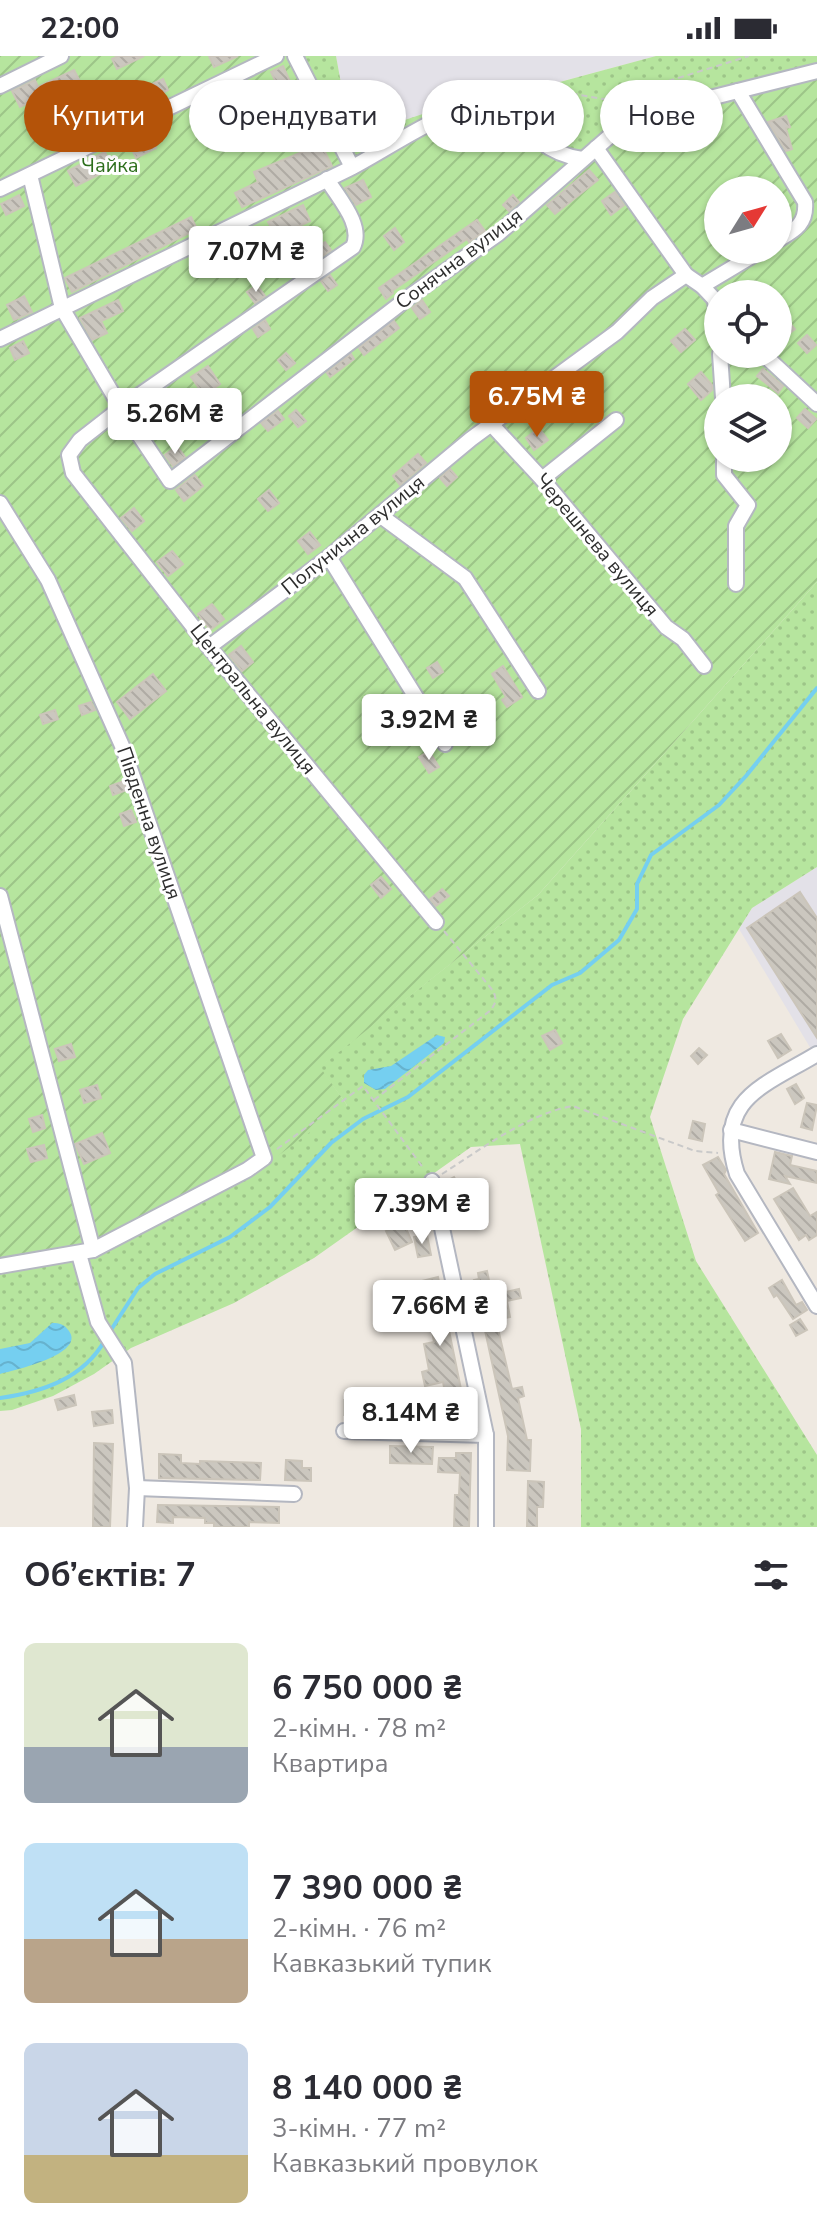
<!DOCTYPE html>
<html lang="uk">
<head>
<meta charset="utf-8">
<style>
	:root { --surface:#fff; --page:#f7f7f7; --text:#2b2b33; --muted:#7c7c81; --accent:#b45309 }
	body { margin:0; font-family:"Nunito Sans",sans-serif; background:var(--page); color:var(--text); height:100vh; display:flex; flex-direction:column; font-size:30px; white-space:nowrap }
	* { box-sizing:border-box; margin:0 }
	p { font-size:26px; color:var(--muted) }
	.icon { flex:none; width:44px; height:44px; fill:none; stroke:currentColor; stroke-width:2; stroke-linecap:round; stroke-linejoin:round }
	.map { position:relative; height:1471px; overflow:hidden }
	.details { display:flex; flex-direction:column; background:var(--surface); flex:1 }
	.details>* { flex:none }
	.banner { position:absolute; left:24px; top:24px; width:770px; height:72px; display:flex; gap:16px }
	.needle { width:52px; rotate:53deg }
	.buttons { position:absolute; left:704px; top:120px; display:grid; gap:16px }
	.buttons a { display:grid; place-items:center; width:88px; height:88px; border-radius:50%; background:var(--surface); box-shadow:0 2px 6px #0004; font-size:40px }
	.price { position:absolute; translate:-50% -68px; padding:0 18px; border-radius:8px; background:#fff; color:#222; font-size:26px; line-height:52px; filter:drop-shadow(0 2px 4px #0008) }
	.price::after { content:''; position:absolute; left:50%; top:48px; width:24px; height:18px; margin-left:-12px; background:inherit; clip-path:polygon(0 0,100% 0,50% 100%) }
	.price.current { background:var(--accent); color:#fff }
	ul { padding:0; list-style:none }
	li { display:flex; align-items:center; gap:24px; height:200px; padding:0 24px }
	li span { display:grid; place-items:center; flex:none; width:224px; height:160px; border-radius:12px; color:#555 }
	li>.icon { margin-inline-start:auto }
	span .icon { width:96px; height:96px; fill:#fffc; stroke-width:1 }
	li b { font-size:34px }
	h2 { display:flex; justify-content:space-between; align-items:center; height:96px; padding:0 24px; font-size:34px }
	.pill { padding:0 28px; border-radius:36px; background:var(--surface); box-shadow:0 2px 6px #0004; font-size:28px; line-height:72px }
	.pill.current { background:var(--accent); color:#fff }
	.status { display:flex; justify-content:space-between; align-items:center; height:56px; padding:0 40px; background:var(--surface); direction:ltr }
	.status svg { height:22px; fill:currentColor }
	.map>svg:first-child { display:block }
	.industrial { fill:#e3e1e8 }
	.grass { fill:url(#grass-dots) }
	.garden { fill:url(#garden-furrows); fill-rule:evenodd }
	.water { fill:url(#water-waves) }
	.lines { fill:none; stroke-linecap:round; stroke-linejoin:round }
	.stream { stroke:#75cff0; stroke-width:4 }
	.building { fill:url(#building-back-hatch); stroke:#cbc5ba; stroke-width:2 }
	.minor-casing { stroke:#b4b7c1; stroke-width:18 }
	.path { stroke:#c9c9c9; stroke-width:2; stroke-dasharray:6 4; stroke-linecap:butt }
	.minor { stroke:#fff; stroke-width:14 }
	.labels { text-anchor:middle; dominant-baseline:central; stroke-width:6; stroke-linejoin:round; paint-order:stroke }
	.park-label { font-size:20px; fill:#2c6e1b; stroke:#fff }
	.street-label { font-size:20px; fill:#2e2e2e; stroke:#fff }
</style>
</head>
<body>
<div class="status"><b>22:00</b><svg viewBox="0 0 49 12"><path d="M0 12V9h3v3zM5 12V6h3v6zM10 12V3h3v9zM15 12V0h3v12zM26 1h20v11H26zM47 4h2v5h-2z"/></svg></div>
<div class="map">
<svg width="817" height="1471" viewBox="0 0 817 1471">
	<defs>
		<pattern id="grass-dots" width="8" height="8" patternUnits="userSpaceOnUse" patternTransform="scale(2)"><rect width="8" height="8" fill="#b6e59e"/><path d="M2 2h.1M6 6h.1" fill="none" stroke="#9dc588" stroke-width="1.8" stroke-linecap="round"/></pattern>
		<pattern id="garden-furrows" width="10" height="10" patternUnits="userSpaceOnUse" patternTransform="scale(2)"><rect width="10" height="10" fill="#b6e59e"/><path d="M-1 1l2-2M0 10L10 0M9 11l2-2" fill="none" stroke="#9dc588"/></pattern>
		<pattern id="water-waves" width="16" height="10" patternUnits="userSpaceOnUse" patternTransform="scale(2)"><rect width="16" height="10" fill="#75cff0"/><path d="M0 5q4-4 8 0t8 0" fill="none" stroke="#66b2ce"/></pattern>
		<pattern id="building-back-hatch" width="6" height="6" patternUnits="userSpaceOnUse" patternTransform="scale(2)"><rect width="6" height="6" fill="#cbc7bf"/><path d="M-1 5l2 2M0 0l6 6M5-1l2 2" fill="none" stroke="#afaba4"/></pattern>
	</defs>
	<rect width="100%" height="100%" fill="#efe9e1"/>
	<g class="industrial">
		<path d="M 336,0 L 656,0 L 518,37 L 515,27 L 351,82 Z"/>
		<path d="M 817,811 L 817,989 L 811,993 L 739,873 L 752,852 Z"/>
	</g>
	<g class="grass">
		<path d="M 301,0 L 336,0 L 351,82 L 515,27 L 519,37 L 656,0 L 817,0 L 817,15 L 582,103 L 358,108 Z"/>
		<path d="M 817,526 L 817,811 L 752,852 L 683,963 L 650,1061 L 696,1205 L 817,1399 L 817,1471 L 581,1471 L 581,1373 L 520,1088 L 471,1091 L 314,1202 L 234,1247 L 131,1292 L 94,1318 L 53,1340 L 12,1354 L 0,1355 L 0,1216 L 347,1049 L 319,1011 L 538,839 Z"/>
	</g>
	<path class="garden" d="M 0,0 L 301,0 L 358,108 L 439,64 L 503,44 L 532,79 L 582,103 L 611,79 L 817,15 L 817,526 L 538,839 L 320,1011 L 347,1049 L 249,1121 L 96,1202 L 0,1216 ZM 718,134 L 778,134 L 778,194 L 718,194 ZM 718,238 L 778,238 L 778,298 L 718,298 ZM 718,342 L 778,342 L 778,402 L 718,402 Z"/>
	<g class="water">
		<path d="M 437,979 L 445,981 L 444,987 L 385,1033 L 376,1034 L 364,1027 L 364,1019 L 368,1014 L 391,1010 Z"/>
		<path d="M 52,1267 C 60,1267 64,1268 69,1275 C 86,1298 15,1314 0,1318 L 0,1293 L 30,1287 Z"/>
	</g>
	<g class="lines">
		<g class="stream">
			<path d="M 109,1277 L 138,1232 L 155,1218 L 230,1181 L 270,1151 L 331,1087 L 363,1063 L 408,1041 L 552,929 L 580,917 L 619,884 L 637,853 L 637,828 L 651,799 L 719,749 L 746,720 L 817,632"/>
			<path d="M 0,1342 C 42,1336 83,1323 105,1284"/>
		</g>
	</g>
	<g class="building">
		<path d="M 118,0 L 144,0 L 117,13 L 112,3 Z"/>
		<path d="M 209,0 L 238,0 L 214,11 Z"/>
		<path d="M 283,10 L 291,28 L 279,33 L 271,16 Z"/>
		<path d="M 74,14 L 84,33 L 59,45 L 54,35 L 20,51 L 12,35 L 35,24 L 38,31 Z"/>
		<path d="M 163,23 L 168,34 L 157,40 L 152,28 Z"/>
		<path d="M 98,46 L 107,65 L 86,75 L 88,79 L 77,84 L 75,81 L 55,90 L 49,77 L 60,72 L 62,76 L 91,62 L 86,52 Z"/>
		<path d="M 786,60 L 790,71 L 786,72 L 792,93 L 786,95 L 768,66 Z"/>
		<path d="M 148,75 L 156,92 L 136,102 L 128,85 Z"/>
		<path d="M 321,88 L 332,110 L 242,151 L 235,137 L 258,126 L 254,116 Z"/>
		<path d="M 105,96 L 112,112 L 76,130 L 68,115 Z"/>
		<path d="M 589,114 L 598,124 L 555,158 L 547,149 Z"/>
		<path d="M 363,124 L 371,141 L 356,149 L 345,132 Z"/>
		<path d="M 615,136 L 624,149 L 611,159 L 602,145 Z"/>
		<path d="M 19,139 L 24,150 L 6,159 L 1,148 Z"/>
		<path d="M 513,139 L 519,146 L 509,155 L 503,149 Z"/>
		<path d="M 303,149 L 310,165 L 270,184 L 274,191 L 265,195 L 257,178 L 271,171 L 268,166 Z"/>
		<path d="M 191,161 L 197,173 L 72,236 L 65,222 Z"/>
		<path d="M 477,164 L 485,175 L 469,186 L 467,183 L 392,235 L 393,237 L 386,243 L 379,232 Z"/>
		<path d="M 395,172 L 404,186 L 394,194 L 384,180 Z"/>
		<path d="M 325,186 L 331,194 L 320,202 L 314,193 Z"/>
		<path d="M 330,219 L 337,229 L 328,235 L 321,225 Z"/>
		<path d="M 257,229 L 265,240 L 255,247 L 247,236 Z"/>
		<path d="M 24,240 L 32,256 L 14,264 L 7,249 Z"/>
		<path d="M 118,244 L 123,255 L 101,265 L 107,277 L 92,284 L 80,262 Z"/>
		<path d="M 422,244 L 430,256 L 420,263 L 412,252 Z"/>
		<path d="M 786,263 L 795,273 L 787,279 L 778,269 Z"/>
		<path d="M 265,264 L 270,273 L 258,281 L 253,273 Z"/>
		<path d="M 394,265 L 399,272 L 364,299 L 359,292 Z"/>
		<path d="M 685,273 L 695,284 L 681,296 L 671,285 Z"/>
		<path d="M 807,279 L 816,289 L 807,297 L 798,287 Z"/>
		<path d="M 23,285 L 29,297 L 15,304 L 10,292 Z"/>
		<path d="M 286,297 L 295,307 L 286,314 L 278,304 Z"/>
		<path d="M 351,298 L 354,303 L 330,321 L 327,317 Z"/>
		<path d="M 208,310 L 220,328 L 204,339 L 191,321 Z"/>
		<path d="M 763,313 L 783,330 L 778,337 L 757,320 Z"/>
		<path d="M 701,316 L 712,329 L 712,334 L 701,344 L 688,328 Z"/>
		<path d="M 805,353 L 816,363 L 808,372 L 797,362 Z"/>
		<path d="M 296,354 L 306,365 L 298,371 L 289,360 Z"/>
		<path d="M 278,355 L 284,363 L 268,375 L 261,367 Z"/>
		<path d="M 539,372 L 548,384 L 534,394 L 526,382 Z"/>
		<path d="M 177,390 L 185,401 L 173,410 L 165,399 Z"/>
		<path d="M 418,398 L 426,407 L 400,429 L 393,420 Z"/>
		<path d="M 450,413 L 457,421 L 447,430 L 440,422 Z"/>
		<path d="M 195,419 L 203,430 L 184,445 L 176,434 Z"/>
		<path d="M 269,434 L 279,447 L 268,455 L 258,443 Z"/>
		<path d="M 134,452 L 144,465 L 132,475 L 121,462 Z"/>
		<path d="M 310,476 L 320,489 L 308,498 L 298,485 Z"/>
		<path d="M 172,495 L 183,508 L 168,520 L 157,506 Z"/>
		<path d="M 212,548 L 224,563 L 210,574 L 198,558 Z"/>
		<path d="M 241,590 L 253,606 L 242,615 L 229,599 Z"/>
		<path d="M 437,606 L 443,616 L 433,622 L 427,612 Z"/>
		<path d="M 503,610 L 522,641 L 507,651 L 502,644 L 506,641 L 492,618 Z"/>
		<path d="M 153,618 L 166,635 L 130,663 L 117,646 Z"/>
		<path d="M 91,646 L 95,654 L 82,659 L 79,650 Z"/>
		<path d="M 461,646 L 468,657 L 458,663 L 451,652 Z"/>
		<path d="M 55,654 L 58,663 L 43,668 L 40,659 Z"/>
		<path d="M 429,695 L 439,711 L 429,717 L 419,701 Z"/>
		<path d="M 124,725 L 127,734 L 113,739 L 110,730 Z"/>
		<path d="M 131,754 L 136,766 L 124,770 L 120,758 Z"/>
		<path d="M 381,821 L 391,833 L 381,842 L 371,829 Z"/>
		<path d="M 442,833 L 449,840 L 436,850 L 430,843 Z"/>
		<path d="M 800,836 L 817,862 L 817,982 L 747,872 Z"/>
		<path d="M 555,974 L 562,987 L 550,994 L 542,980 Z"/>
		<path d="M 781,978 L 791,994 L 778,1002 L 768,985 Z"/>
		<path d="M 71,988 L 75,1001 L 59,1005 L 55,993 Z"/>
		<path d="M 699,992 L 707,999 L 698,1008 L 691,1000 Z"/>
		<path d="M 796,1028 L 804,1042 L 795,1048 L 787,1033 Z"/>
		<path d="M 97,1029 L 101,1042 L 84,1047 L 80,1034 Z"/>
		<path d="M 807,1047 L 817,1049 L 812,1074 L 801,1071 Z"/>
		<path d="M 42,1059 L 45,1072 L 33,1076 L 29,1063 Z"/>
		<path d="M 693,1065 L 705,1068 L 702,1085 L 689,1082 Z"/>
		<path d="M 102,1077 L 110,1097 L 84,1108 L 75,1088 Z"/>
		<path d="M 44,1089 L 47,1102 L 31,1106 L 27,1093 Z"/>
		<path d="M 775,1096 L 792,1100 L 790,1109 L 817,1115 L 817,1127 L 785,1120 L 790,1128 L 769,1123 Z"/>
		<path d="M 718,1101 L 726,1114 L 724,1118 L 758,1177 L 745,1185 L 716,1139 L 719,1137 L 703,1109 Z"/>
		<path d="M 454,1121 L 465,1141 L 452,1148 L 443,1127 Z"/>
		<path d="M 793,1132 L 810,1160 L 817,1156 L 817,1179 L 809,1184 L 806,1179 L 799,1184 L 774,1143 Z"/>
		<path d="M 404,1168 L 412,1186 L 395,1194 L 386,1175 Z"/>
		<path d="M 427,1179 L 431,1199 L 418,1201 L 414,1181 Z"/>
		<path d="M 487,1215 L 492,1239 L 519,1233 L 521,1242 L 507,1245 L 510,1261 L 496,1264 L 512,1333 L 522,1331 L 524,1340 L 518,1342 L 527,1384 L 531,1384 L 530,1415 L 507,1414 L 508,1380 L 474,1224 L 479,1223 L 478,1217 Z"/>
		<path d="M 438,1221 L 462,1338 L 466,1338 L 469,1353 L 449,1357 L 443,1326 L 425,1330 L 422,1316 L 429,1314 L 424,1288 L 434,1286 L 431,1269 L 408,1274 L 406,1262 L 428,1257 L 422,1225 Z"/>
		<path d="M 782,1224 L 796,1249 L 802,1246 L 807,1254 L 793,1263 L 777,1239 L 774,1241 L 769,1232 Z"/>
		<path d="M 800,1263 L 807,1274 L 796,1280 L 790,1269 Z"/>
		<path d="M 403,1336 L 418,1337 L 417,1360 L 344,1359 L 344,1344 L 399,1345 Z"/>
		<path d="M 74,1339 L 76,1349 L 58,1354 L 55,1344 Z"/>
		<path d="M 112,1354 L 113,1367 L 94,1370 L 92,1356 Z"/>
		<path d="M 94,1387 L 113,1388 L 110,1471 L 93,1471 Z"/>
		<path d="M 390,1390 L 433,1391 L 432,1408 L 390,1407 Z"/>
		<path d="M 456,1397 L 471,1397 L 469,1471 L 454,1471 L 455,1439 L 459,1439 L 460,1417 L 438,1416 L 439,1402 L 456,1402 Z"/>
		<path d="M 159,1398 L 181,1399 L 181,1407 L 200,1408 L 200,1405 L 261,1407 L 260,1424 L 159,1422 Z"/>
		<path d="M 286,1404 L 302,1405 L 302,1412 L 311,1412 L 311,1425 L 285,1424 Z"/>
		<path d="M 528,1425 L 544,1426 L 543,1451 L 537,1451 L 537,1471 L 527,1471 Z"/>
		<path d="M 158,1449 L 279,1451 L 279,1467 L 249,1466 L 249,1471 L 214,1471 L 214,1467 L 205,1467 L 205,1462 L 173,1461 L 173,1467 L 157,1466 Z"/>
	</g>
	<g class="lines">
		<g class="minor-casing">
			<g id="minor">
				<path d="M 295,0 L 352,111"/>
				<path d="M 0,30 L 61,0"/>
				<path d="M 738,35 L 805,146 C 807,168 795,174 778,184"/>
				<path d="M 596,92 L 686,219 L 702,230 L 718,247"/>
				<path d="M 30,119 L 62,252 L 121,352 L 170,425 L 413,238 L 498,178 L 611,79 L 646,63 L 702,44 L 817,15"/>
				<path d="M 327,123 C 338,142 364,169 353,191 L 121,352 L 80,384 L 69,399 L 73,417 L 209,591 L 436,866"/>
				<path d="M 0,133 L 276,0"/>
				<path d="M 702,230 L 762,194"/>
				<path d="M 715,244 L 718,279"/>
				<path d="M 0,283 C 116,226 233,170 349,113 C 390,92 459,42 503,44 C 527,73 542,97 582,103"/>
				<path d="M 720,298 L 723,342"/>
				<path d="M 763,298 L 817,348"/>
				<path d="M 491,368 L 542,423 L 666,571 L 683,583 L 704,610"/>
				<path d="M 724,402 L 724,419 L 748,449 L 736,470 L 736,528"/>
				<path d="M 542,423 L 616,364"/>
				<path d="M 0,447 L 48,524 L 123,692 L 264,1102 L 247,1114 L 93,1194 L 0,1210"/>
				<path d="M 381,460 L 465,522 L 538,635"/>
				<path d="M 329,501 L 445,688"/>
				<path d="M 209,591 L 329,501 L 471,383 L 617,276 L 652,242 L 686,219"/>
				<path d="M 0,840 L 93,1194"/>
				<path d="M 817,998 C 764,1030 713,1043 737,1118 L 817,1250"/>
				<path d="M 731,1074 L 817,1096"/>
				<path d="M 432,1125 L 486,1379 L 486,1471"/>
				<path d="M 79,1198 L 98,1266 L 124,1307 L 137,1432 L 135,1471"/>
				<path d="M 344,1375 L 486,1379"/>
				<path d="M 137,1432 L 294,1438"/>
			</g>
		</g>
		<g class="path">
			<path d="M 522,45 L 575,38 L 602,43 L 614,42 L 749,0"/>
			<path d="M 374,1044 L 491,954 L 496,945 L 494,936 L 444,875"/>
			<path d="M 277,1093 L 363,1030 L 424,1113"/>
			<path d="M 442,1118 C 480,1094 529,1057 573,1050 L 695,1095 L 718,1097"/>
		</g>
		<use href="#minor" class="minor"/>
	</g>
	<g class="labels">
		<g class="park-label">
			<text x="110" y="109">Чайка</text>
		</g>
		<g class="street-label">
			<text transform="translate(459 203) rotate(-37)">Сонячна вулиця</text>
			<text transform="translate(353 479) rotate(-39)">Полунична вулиця</text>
			<text transform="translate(597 489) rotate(50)">Черешнева вулиця</text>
			<text transform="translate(253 643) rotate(51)">Центральна вулиця</text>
			<text transform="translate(149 767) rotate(71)">Південна вулиця</text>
		</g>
	</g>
</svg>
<div class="buttons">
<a><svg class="needle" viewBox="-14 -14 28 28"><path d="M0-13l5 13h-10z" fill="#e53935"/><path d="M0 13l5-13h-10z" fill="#7c7c81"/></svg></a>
<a><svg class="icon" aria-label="locate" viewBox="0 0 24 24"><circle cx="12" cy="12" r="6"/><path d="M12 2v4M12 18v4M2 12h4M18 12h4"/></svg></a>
<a><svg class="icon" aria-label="layers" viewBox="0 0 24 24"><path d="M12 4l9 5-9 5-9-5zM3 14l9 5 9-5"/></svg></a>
</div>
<b class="price" style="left:256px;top:238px">7.07M ₴</b>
<b class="price current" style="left:537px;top:383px">6.75M ₴</b>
<b class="price" style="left:175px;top:400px">5.26M ₴</b>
<b class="price" style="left:429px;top:706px">3.92M ₴</b>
<b class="price" style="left:422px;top:1190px">7.39M ₴</b>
<b class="price" style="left:440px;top:1292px">7.66M ₴</b>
<b class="price" style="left:411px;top:1399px">8.14M ₴</b>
<div class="banner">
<a class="pill current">Купити</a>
<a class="pill">Орендувати</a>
<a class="pill">Фільтри</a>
<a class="pill">Нове</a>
</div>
</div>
<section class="details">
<h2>Об’єктів: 7<svg class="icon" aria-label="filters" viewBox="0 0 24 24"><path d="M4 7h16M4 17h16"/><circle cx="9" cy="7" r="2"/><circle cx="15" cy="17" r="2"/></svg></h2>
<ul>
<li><span style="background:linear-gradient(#dfe7d0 65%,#9aa5b1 0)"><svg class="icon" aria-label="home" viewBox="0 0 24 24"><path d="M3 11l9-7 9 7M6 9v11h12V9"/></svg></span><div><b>6 750 000 ₴</b><p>2-кімн. · 78 m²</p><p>Квартира</p></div></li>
<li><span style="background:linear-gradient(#bfe0f5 60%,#b9a48a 0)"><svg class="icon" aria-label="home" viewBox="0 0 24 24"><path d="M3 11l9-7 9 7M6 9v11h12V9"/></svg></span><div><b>7 390 000 ₴</b><p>2-кімн. · 76 m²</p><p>Кавказький тупик</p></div></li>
<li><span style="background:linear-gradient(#c9d6e8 70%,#c2b280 0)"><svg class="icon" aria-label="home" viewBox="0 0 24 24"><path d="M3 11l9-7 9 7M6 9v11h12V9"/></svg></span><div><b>8 140 000 ₴</b><p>3-кімн. · 77 m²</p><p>Кавказький провулок</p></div></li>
</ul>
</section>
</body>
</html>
